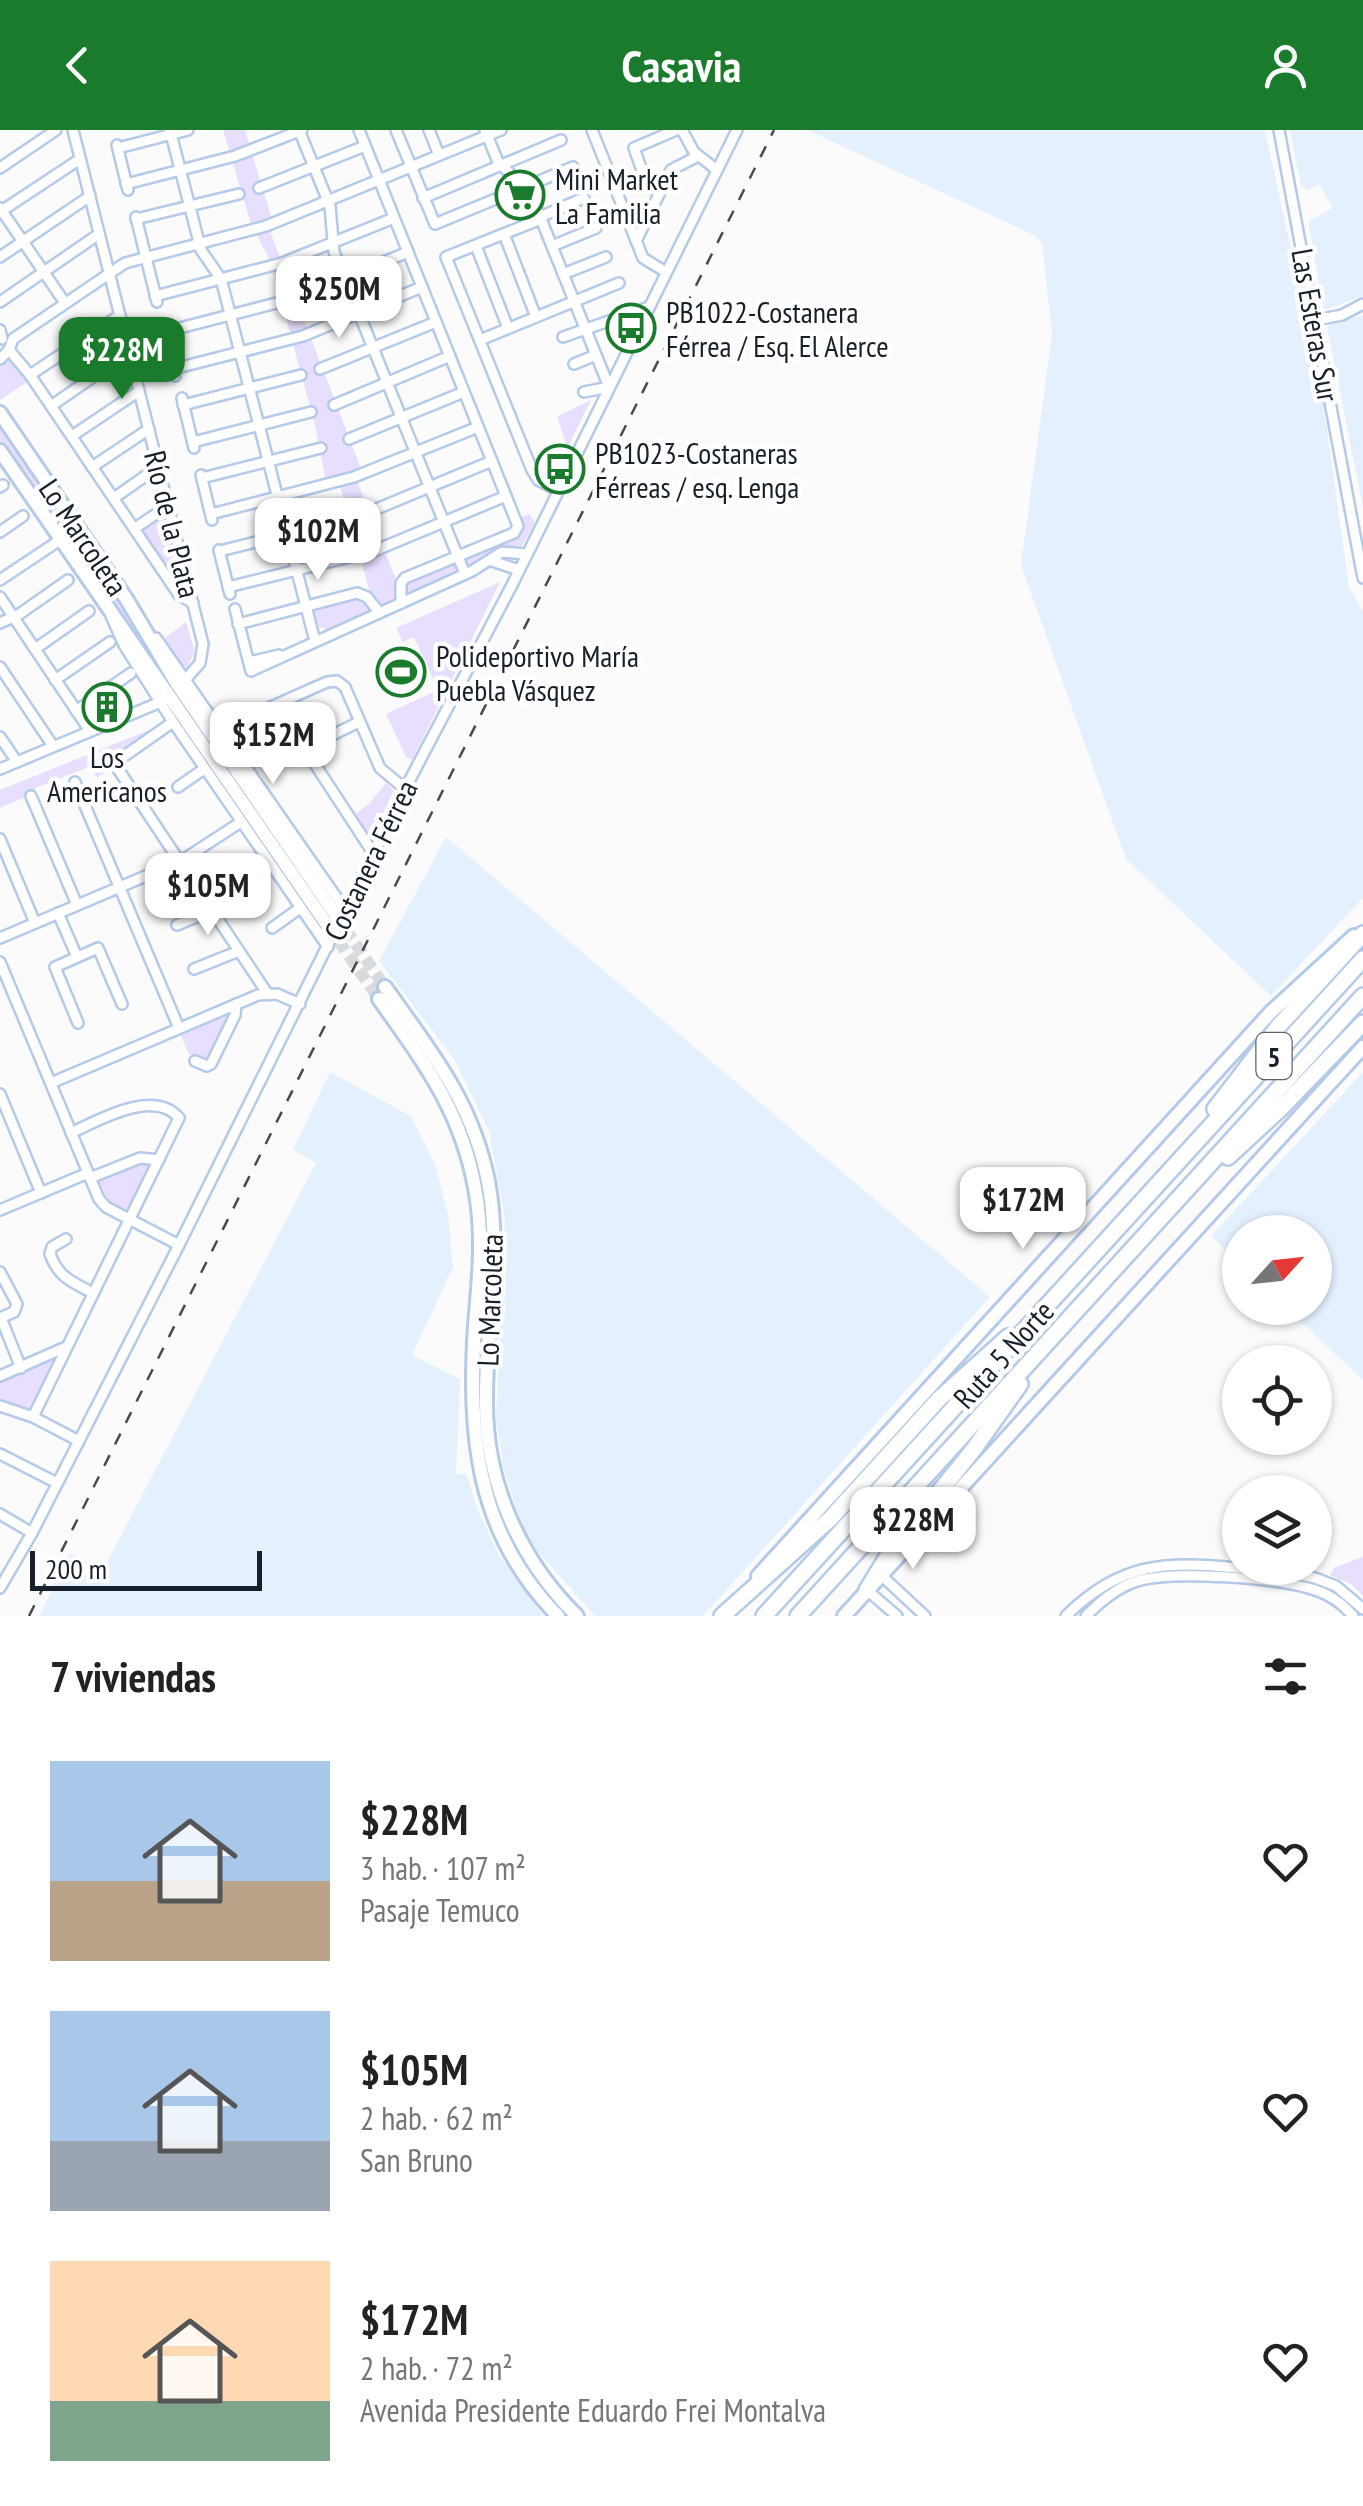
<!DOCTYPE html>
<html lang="es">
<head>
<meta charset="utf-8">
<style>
	:root { --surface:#fff; --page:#f2f2f2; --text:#222; --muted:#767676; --accent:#1a7b2c }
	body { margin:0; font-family:"PT Sans Narrow",sans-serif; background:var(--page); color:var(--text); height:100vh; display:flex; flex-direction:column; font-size:38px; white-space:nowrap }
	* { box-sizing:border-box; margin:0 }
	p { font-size:32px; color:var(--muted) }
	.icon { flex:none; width:55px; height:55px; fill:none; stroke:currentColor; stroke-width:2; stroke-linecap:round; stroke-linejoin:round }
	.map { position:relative; height:1486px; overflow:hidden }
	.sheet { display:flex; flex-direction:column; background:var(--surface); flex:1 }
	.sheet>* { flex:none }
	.needle { width:65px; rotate:63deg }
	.fabs { position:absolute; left:1222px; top:1085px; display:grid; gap:20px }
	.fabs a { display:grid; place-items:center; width:110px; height:110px; border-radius:50%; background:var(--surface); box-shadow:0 2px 8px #0004; font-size:50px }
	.scale { position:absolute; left:30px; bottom:25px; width:232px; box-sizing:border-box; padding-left:10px; border:5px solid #171f2a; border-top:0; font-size:28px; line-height:35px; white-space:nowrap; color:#171f2a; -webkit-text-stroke:8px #fff; paint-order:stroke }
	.price { position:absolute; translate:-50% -85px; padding:0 22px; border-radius:20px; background:#fff; color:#222; font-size:32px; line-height:65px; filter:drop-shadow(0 2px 5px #0008) }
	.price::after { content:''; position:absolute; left:50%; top:60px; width:30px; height:22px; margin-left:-15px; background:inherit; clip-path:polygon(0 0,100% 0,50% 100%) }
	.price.active { background:var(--accent); color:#fff }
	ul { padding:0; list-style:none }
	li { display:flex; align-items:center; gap:30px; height:250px; padding:0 50px }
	li span { display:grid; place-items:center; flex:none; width:280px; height:200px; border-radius:0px; color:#555 }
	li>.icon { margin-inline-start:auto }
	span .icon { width:120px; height:120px; fill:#fffc; stroke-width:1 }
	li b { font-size:42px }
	h2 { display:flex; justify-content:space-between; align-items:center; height:120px; padding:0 50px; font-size:42px }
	header { display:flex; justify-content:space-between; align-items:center; height:130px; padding:0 50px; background:var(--accent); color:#fff; font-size:45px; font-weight:600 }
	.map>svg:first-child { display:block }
	.built { fill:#e5f0ff }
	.green { fill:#e8defe }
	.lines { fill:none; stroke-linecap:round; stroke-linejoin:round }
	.secondary-tunnel { stroke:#d9dadc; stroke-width:12; stroke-dasharray:12 6; stroke-linecap:butt }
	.minor-casing { stroke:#b4cae8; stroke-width:14 }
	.secondary-casing { stroke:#b4cae8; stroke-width:18 }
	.motorway-casing { stroke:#b4cae8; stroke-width:20 }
	.minor { stroke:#fff; stroke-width:9 }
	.secondary { stroke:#fff; stroke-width:12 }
	.motorway { stroke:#fff; stroke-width:15 }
	.rail { stroke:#464c55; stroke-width:2.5; stroke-dasharray:12 12; stroke-linecap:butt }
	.labels { text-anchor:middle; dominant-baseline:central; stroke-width:9; stroke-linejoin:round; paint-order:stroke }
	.shield { fill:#fff; stroke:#5d626a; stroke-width:2.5 }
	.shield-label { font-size:28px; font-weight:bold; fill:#171f2a }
	.poi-label { font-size:30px; fill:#171f2a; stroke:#fff; text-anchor:start }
	.street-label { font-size:30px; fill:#171f2a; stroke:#fff }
</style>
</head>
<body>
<header><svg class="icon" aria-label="back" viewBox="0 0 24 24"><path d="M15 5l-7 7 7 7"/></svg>Casavia<svg class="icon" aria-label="person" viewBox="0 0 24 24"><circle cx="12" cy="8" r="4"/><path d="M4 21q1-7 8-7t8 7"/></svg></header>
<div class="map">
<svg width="1363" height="1486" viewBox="0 0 1363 1486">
	<rect width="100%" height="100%" fill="#fbfbfb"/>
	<g class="built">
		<path d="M 807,0 L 1265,0 L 1320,252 L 1349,457 L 1363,481 L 1363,768 L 1271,866 L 1126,729 L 1021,435 L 1052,204 L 1042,114 L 1034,105 Z"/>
		<path d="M 1290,0 L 1363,0 L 1363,166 L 1324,180 L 1308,92 L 1333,78 L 1319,54 L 1307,60 L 1301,56 Z"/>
		<path d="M 1363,185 L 1363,378 L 1327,196 Z"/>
		<path d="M 446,707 L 990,1167 L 703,1486 L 595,1486 L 533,1416 L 521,1393 L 503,1336 L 496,1288 L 505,1089 L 489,1001 L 454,929 L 379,831 Z"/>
		<path d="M 330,942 L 411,986 L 435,1034 L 448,1085 L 453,1137 L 412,1225 L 460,1249 L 456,1344 L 467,1345 L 477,1378 L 499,1425 L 543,1486 L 39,1486 L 70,1423 L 104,1438 L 316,1033 L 293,1020 Z"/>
		<path d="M 1363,942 L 1363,1250 L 1286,1178 L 1315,1178 L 1315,1102 L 1240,1102 L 1240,1134 L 1211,1106 Z"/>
	</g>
	<g class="green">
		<path d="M 223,0 L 245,0 L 272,89 L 271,104 L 362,341 L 355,346 L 396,449 L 406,451 L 520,401 L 518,389 L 529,384 L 535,392 L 522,416 L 507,417 L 471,436 L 378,476 L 372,470 L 338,349 L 326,352 L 315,296 L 271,132 L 251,94 Z"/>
		<path d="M 9,227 L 30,250 L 0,270 L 0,233 Z"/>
		<path d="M 591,270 L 552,349 L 538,341 L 533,329 L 566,314 L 557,287 Z"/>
		<path d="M 0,291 L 171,546 L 164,555 L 0,316 Z"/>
		<path d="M 163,384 L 184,464 L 142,400 Z"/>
		<path d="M 500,452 L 412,630 L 406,627 L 386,584 L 438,560 L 414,507 L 403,512 L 396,498 Z"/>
		<path d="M 361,465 L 373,479 L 328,500 L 315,495 L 312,479 Z"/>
		<path d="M 186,492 L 195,522 L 187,537 L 179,535 L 163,510 Z"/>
		<path d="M 159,596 L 111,631 L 112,640 L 96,647 L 92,636 L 35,658 L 35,663 L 0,678 L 0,660 Z"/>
		<path d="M 386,653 L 394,661 L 370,709 L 354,685 L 369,674 Z"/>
		<path d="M 232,884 L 208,932 L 189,924 L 180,904 Z"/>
		<path d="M 145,1031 L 150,1033 L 129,1078 L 124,1080 L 109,1072 L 98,1049 Z"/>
		<path d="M 52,1224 L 55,1231 L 31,1280 L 0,1272 L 0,1247 Z"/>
		<path d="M 1362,1427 L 1363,1428 L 1363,1466 L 1351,1454 L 1330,1445 L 1334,1438 Z"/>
	</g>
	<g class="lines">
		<g class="secondary-tunnel">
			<path d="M 335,784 L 385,857"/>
			<path d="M 328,796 L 379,869"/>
		</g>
		<g class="minor-casing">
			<g id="minor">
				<path d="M 73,0 L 203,514 L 200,533 L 185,550"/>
				<path d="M 170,0 L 201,120 L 221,149 L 315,511"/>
				<path d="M 299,0 L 330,76 L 334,122 L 465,444"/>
				<path d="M 359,0 L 518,396 L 514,403 L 405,448 L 401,453 L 401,473"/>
				<path d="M 396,0 L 435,94 L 573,37"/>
				<path d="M 429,0 L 439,25"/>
				<path d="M 485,0 L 498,32 L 530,62 L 609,257"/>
				<path d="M 592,0 L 643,128 L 666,142"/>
				<path d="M 682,0 L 694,22 L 717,40"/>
				<path d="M 1279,0 L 1363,448"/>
				<path d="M 117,15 L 128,60"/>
				<path d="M 118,18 L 188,0"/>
				<path d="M 0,38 L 56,0"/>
				<path d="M 126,54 L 235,26 L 302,0"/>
				<path d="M 259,58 L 365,16"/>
				<path d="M 660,62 L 647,55 L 634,18 L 676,0"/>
				<path d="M 423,68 L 561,10"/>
				<path d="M 0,78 L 65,173"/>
				<path d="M 0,82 L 80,29"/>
				<path d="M 136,87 L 157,172"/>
				<path d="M 540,87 L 584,68"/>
				<path d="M 136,89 L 239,64"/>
				<path d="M 541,89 L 446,127 L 532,340 L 538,350 L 557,360"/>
				<path d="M 504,104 L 536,187"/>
				<path d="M 636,111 L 671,40 L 698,26"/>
				<path d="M 476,116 L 508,198"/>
				<path d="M 552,116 L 596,98"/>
				<path d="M 0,127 L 90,66"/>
				<path d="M 563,144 L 606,127"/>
				<path d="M 155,166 L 282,133 L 394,88"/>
				<path d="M 0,172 L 99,104"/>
				<path d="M 1316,190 L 1342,185 L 1363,174"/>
				<path d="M 162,196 L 175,246"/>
				<path d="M 0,200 L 2,209"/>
				<path d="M 164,202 L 296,168 L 408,122"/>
				<path d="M 563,207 L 649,177"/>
				<path d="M 480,210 L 619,153"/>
				<path d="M 9,220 L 30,245 L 179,465 L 193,473"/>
				<path d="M 0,229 L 9,220 L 13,209 L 125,133 L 266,96 L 501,0"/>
				<path d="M 574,234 L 596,225"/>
				<path d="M 173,239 L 303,206 L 422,157"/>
				<path d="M 320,239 L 436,192"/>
				<path d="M 30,245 L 120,185"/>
				<path d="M 584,262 L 609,257"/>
				<path d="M 182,268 L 194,318"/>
				<path d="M 183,275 L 301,245"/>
				<path d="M 334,275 L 450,226"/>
				<path d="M 51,276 L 129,222"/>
				<path d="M 72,306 L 139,261"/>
				<path d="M 349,309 L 464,262"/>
				<path d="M 193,312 L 311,282"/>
				<path d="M 92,337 L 149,299"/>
				<path d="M 201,345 L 212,390"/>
				<path d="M 202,348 L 321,318"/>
				<path d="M 0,357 L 3,355"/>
				<path d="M 114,368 L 158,337"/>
				<path d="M 211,384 L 354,347 L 478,297"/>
				<path d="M 135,398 L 168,376"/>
				<path d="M 0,402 L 23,386"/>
				<path d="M 219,420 L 230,464"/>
				<path d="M 220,421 L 362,385 L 492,331"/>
				<path d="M 492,431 L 519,440"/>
				<path d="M 0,450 L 60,410"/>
				<path d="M 228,457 L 374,421 L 506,366"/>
				<path d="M 0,467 L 90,601"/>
				<path d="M 235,479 L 251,541 L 472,441 L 502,422 L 526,424"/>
				<path d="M 111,486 L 124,515 L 173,592 L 328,817"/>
				<path d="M 0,493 L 18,485 L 68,450"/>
				<path d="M 238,494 L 357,463 L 367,467 L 379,482"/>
				<path d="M 156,508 L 346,781"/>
				<path d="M 35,519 L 89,481"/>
				<path d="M 249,532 L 279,525"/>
				<path d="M 0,537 L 53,616"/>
				<path d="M 55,550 L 110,512"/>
				<path d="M 76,581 L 131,543"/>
				<path d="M 173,592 L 120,629 L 118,639 L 267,863"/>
				<path d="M 359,592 L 314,614 L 309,625 L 373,723"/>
				<path d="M 219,600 L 327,552 L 337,551 L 345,557 L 380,638 L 405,659"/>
				<path d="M 0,607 L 17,632"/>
				<path d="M 0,639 L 163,571"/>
				<path d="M 75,652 L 179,898"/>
				<path d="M 178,657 L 204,639"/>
				<path d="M 31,666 L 77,775"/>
				<path d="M 0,709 L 35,793"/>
				<path d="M 241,756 L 271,735"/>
				<path d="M 58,783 L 77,827"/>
				<path d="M 177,795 L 213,780"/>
				<path d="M 272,798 L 300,778"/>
				<path d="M 0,808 L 181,731 L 241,692"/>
				<path d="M 0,832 L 99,1069 L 106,1077 L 179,1115"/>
				<path d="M 194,839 L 239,821"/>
				<path d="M 78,893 L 55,837 L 98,818 L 122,874"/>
				<path d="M 195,931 L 207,936 L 211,934 L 235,885 L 236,874"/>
				<path d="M 51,953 L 258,865 L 277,864 L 300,874"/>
				<path d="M 0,964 L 41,1063"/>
				<path d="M 90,1048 L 140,1028 L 159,1030"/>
				<path d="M 0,1080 L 88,1043"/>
				<path d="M 66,1109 L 52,1117 L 50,1124 C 58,1147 72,1152 93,1163"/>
				<path d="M 0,1142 L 17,1174 L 14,1182 L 0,1188"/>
				<path d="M 1,1188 L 21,1238"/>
				<path d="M 0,1246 L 66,1217"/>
				<path d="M 0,1276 L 33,1287 L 79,1311"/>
				<path d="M 33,1287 L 179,988 C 154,958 99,990 71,1003"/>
				<path d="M 0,1324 L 57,1353"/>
				<path d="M 0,1384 L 32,1403"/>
				<path d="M 881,1445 L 925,1486"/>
				<path d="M 0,1458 L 32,1403 L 179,1115 L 405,659 L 512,455 L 737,0"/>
				<path d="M 867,1460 L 897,1486"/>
				<path d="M 1066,1486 C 1120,1432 1166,1431 1238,1438 C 1263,1441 1290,1443 1315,1448 L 1336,1456 L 1363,1479"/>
				<path d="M 1086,1486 C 1101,1471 1116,1458 1137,1451 C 1173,1440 1279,1448 1315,1460 C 1331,1465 1343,1474 1353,1486"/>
			</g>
		</g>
		<g class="secondary-casing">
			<g id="secondary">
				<path d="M 0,283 L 127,470 L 177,554 L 335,784"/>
				<path d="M 0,321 L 328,796"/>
				<path d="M 385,857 C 431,922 472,971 488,1051 C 502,1125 485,1199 486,1273 C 486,1354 520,1430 577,1486"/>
				<path d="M 379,869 C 423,931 461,980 475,1058 C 484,1104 479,1149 475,1195 C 468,1306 476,1403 558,1486"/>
				<path d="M 758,1446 L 1270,883 L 1354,806"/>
				<path d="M 844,1486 L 1363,917"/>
			</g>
		</g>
		<g class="motorway-casing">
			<g id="motorway">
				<path d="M 1215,979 L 1277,898 L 1363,804"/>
				<path d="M 1228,1027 L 1281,978 L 1363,893"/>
				<path d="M 867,1460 L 889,1424 L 974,1319 L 1020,1254"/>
				<path d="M 722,1486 L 831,1388 L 939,1269 L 1008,1207"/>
				<path d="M 764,1486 L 1363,829"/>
				<path d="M 798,1486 L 1363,866"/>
			</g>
		</g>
		<use href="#minor" class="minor"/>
		<use href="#secondary" class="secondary"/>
		<use href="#motorway" class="motorway"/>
		<path class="rail" d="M 29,1486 L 774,0"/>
	</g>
	<defs>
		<g id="supermarket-ring" transform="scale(2.5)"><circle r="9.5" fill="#fff" stroke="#1a7b2c" stroke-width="1.5"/><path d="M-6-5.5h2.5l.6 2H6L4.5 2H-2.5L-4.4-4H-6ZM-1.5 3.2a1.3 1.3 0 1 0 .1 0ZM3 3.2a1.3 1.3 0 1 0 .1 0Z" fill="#1a7b2c"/></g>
		<g id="bus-ring" transform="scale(2.5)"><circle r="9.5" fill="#fff" stroke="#1a7b2c" stroke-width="1.5"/><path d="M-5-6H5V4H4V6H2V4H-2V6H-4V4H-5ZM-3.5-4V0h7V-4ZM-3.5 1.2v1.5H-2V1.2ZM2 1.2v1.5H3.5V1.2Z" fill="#1a7b2c"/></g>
		<g id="stadium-ring" transform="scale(2.5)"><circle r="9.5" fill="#fff" stroke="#1a7b2c" stroke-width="1.5"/><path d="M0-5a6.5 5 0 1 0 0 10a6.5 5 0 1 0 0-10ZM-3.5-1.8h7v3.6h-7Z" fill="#1a7b2c"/></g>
		<g id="building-ring" transform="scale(2.5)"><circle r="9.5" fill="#fff" stroke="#1a7b2c" stroke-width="1.5"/><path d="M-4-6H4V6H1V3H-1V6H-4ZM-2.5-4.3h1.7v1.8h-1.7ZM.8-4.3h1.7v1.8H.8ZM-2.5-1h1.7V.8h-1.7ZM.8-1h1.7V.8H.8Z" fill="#1a7b2c"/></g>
	</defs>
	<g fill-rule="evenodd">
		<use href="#supermarket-ring" x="520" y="65"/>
		<use href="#bus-ring" x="631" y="198"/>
		<use href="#bus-ring" x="560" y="339"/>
		<use href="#stadium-ring" x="401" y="542"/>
		<use href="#building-ring" x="107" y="577"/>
	</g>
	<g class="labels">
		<rect class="shield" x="1256.5" y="903" width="35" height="46" rx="8"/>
		<g class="shield-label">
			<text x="1274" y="926">5</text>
		</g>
		<g class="poi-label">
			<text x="555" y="48">Mini Market<tspan x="555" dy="34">La Familia</tspan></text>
			<text x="666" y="181">PB1022-Costanera<tspan x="666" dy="34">Férrea / Esq. El Alerce</tspan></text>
			<text x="595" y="322">PB1023-Costaneras<tspan x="595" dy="34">Férreas / esq. Lenga</tspan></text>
			<text x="436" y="525">Polideportivo María<tspan x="436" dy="34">Puebla Vásquez</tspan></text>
			<text x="107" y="626" text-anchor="middle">Los<tspan x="107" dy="34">Americanos</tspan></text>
		</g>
		<g class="street-label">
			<text transform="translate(1316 195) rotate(80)">Las Esteras Sur</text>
			<text transform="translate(173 394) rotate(76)">Río de la Plata</text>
			<text transform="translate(84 407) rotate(56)">Lo Marcoleta</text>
			<text transform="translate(370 730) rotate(-64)">Costanera Férrea</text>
			<text transform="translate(489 1170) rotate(-88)">Lo Marcoleta</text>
			<text transform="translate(1003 1224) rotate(-48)">Ruta 5 Norte</text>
		</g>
	</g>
</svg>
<div class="fabs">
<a><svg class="needle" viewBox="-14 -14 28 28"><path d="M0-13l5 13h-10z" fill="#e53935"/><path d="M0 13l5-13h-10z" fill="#767676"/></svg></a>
<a><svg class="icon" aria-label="locate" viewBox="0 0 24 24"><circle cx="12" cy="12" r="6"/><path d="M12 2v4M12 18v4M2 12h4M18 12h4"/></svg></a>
<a><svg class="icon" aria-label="layers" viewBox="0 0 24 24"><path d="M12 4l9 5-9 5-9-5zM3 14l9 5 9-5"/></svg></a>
</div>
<div class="scale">200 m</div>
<b class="price" style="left:339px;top:211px">$250M</b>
<b class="price active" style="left:122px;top:272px">$228M</b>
<b class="price" style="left:318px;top:453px">$102M</b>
<b class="price" style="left:273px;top:657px">$152M</b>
<b class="price" style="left:208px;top:808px">$105M</b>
<b class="price" style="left:1023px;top:1122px">$172M</b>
<b class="price" style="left:913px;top:1442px">$228M</b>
</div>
<section class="sheet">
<h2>7 viviendas<svg class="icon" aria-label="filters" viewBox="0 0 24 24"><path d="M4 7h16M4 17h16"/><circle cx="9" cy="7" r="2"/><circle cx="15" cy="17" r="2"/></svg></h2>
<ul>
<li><span style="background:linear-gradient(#a9c7e8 60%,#b9a48a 0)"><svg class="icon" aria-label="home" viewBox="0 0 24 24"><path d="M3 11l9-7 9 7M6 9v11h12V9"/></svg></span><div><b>$228M</b><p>3 hab. · 107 m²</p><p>Pasaje Temuco</p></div><svg class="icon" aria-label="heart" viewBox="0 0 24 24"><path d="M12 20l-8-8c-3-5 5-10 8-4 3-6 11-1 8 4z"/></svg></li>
<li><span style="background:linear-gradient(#a9c7e8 65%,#9aa5b1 0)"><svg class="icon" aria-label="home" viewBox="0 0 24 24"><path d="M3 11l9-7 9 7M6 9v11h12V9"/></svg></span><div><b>$105M</b><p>2 hab. · 62 m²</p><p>San Bruno</p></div><svg class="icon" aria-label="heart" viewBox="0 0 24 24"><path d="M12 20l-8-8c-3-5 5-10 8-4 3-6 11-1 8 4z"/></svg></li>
<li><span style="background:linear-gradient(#ffd9b3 70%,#7fa58c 0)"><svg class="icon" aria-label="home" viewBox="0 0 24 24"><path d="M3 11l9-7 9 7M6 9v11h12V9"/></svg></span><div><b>$172M</b><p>2 hab. · 72 m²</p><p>Avenida Presidente Eduardo Frei Montalva</p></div><svg class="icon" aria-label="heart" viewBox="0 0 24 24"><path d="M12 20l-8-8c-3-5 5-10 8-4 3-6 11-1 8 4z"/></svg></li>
</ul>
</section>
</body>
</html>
